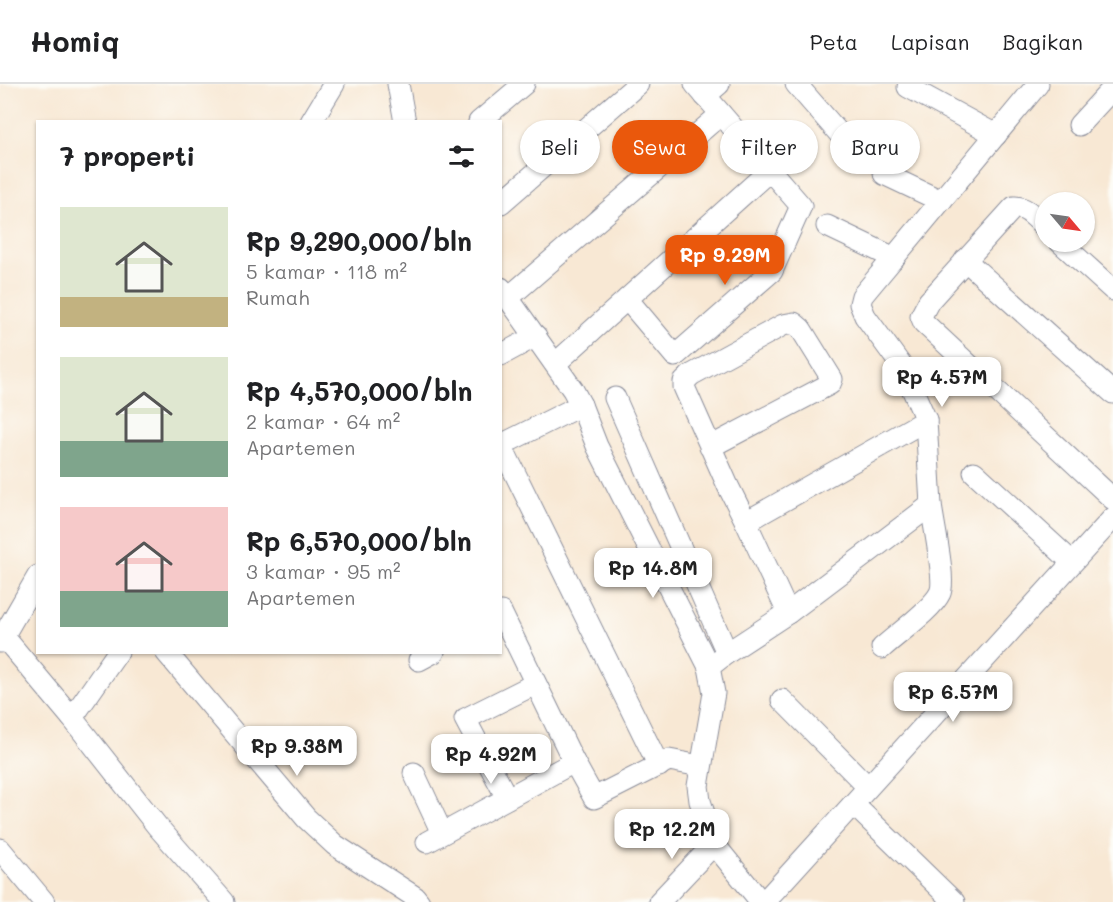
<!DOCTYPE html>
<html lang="id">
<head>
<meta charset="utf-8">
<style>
	:root { --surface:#fff; --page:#f6f6f6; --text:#202124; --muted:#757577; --line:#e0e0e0; --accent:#ea580c }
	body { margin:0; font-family:Mali,sans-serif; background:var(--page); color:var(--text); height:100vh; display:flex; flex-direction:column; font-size:22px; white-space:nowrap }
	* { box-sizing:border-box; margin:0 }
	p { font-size:20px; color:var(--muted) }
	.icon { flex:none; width:33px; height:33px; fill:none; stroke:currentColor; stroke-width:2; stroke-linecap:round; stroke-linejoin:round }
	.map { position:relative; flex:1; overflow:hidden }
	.panel { position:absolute; left:36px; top:36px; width:466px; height:534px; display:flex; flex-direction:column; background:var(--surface); border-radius:0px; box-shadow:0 2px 4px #0004 }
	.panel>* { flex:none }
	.hud { position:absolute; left:520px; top:36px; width:502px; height:54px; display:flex; gap:12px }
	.needle { width:39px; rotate:119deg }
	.tools { position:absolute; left:1035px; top:108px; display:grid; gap:12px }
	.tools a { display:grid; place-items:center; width:60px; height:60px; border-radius:50%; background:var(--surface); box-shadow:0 2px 4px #0004; font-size:30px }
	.price { position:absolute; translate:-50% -51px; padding:0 14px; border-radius:12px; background:#fff; color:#222; font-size:20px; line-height:39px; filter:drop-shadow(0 2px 3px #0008) }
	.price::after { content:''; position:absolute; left:50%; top:36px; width:18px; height:14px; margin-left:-9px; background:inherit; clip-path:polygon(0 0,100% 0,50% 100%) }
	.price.selected { background:var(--accent); color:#fff }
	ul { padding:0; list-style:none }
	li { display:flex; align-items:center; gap:18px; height:150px; padding:0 24px }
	li span { display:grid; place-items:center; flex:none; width:168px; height:120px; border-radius:0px; color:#555 }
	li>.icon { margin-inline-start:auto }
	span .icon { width:72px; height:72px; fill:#fffc; stroke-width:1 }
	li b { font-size:26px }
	h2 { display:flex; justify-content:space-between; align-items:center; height:72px; padding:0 24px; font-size:26px }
	.tag { padding:0 21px; border-radius:27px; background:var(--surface); box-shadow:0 2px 4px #0004; font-size:21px; line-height:54px }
	.tag.selected { background:var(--accent); color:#fff }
	header { display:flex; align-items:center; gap:36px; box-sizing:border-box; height:84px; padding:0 30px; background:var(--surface); border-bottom:2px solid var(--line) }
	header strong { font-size:28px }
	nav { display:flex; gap:33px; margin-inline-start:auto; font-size:21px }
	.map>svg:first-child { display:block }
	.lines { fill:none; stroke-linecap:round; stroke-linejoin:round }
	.minor-casing { stroke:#8a8c99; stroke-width:23 }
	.minor { stroke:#fff; stroke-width:21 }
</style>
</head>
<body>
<header>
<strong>Homiq</strong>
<nav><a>Peta</a><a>Lapisan</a><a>Bagikan</a></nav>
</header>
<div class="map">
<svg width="1113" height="818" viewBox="0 0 1113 818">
	<rect width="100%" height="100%" fill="#fdfcf7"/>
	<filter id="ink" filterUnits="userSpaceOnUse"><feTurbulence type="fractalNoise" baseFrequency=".0167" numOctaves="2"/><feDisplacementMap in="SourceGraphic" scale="12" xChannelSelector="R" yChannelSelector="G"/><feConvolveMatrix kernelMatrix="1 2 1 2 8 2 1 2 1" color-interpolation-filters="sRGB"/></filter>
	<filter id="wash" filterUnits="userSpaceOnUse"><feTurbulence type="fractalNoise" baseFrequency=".008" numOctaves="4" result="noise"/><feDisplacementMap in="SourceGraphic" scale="24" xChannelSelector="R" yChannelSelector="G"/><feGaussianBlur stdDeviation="1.35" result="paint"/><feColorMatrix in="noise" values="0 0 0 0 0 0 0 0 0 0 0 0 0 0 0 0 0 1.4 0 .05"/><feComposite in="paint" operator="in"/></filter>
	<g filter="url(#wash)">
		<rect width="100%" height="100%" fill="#f8e8d4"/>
	</g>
	<g filter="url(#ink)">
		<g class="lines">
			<g class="minor-casing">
				<g id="minor">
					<path d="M 398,0 L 405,38"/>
					<path d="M 796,0 L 858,71"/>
					<path d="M 908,3 L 996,51"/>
					<path d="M 705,12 L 719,0"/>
					<path d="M 311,38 L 334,0"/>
					<path d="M 479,38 L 524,0"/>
					<path d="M 1079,41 L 1113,4"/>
					<path d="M 884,90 L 941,117"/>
					<path d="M 501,119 L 638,0"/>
					<path d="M 827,142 L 894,174"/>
					<path d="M 1046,144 C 1037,136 1027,122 1014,123 L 929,217 L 921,232 L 924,239 L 1113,415"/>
					<path d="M 1060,158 L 1113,206"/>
					<path d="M 965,176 L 1113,309"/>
					<path d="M 501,204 L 573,306 L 581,321 L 597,362 L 709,583 L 714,609 L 698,702 L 700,717 L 714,760 L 761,818"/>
					<path d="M 508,214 L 721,30"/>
					<path d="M 627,215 L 769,87"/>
					<path d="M 501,271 L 536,252"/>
					<path d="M 555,280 L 627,215 L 675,272 L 772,187 L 801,122 L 695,0"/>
					<path d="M 615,314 L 727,569"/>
					<path d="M 501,361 L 659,682"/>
					<path d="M 501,361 L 581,321"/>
					<path d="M 710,363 L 830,300 L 832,295 L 801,245 L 794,239 L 783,241 L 691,291 L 684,298 L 684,303 L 728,402 L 746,438 L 788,529"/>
					<path d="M 974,388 L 1072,478"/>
					<path d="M 746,438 L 926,336"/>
					<path d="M 501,528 L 574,678 L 594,714 L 669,676 L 700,682"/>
					<path d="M 4,553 L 72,634 L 157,742 L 224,818"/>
					<path d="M 0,558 L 38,492"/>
					<path d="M 882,564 C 897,550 932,526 940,509 C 946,497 933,437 931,421"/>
					<path d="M 166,568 L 306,734 L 335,761 L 415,813 L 419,818"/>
					<path d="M 419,576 L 434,568"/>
					<path d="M 709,583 L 727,569 L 788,529 L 931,421 L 926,336 L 903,284 L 865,232 L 860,220 L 862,212 L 1038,0"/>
					<path d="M 782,616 L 868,703"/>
					<path d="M 72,634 L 118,568"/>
					<path d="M 414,689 L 442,749"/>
					<path d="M 507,714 L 465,635 L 535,600"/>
					<path d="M 853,720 L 954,818"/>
					<path d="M 427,758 L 574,678"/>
					<path d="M 0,765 L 44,818"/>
					<path d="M 659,818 L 714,760"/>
					<path d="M 764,818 L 1113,434"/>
				</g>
			</g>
			<use href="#minor" class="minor"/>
		</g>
	</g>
</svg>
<div class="tools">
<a><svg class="needle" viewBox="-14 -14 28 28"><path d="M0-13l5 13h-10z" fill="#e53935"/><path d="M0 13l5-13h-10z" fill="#757577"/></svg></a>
</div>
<b class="price selected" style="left:725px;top:202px">Rp 9.29M</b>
<b class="price" style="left:942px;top:324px">Rp 4.57M</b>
<b class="price" style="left:653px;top:515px">Rp 14.8M</b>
<b class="price" style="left:953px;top:639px">Rp 6.57M</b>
<b class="price" style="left:297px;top:693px">Rp 9.38M</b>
<b class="price" style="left:491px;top:701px">Rp 4.92M</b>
<b class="price" style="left:672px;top:776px">Rp 12.2M</b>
<div class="hud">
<a class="tag">Beli</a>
<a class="tag selected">Sewa</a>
<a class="tag">Filter</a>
<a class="tag">Baru</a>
</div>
<section class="panel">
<h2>7 properti<svg class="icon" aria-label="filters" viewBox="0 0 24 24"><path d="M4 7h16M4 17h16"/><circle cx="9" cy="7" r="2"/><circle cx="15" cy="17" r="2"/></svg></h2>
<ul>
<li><span style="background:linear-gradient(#dfe7d0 75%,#c2b280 0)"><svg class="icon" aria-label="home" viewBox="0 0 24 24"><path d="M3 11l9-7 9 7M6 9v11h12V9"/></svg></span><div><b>Rp 9,290,000/bln</b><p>5 kamar · 118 m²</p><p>Rumah</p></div></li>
<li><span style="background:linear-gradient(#dfe7d0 70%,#7fa58c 0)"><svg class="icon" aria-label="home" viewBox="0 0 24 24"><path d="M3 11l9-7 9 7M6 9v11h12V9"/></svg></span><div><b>Rp 4,570,000/bln</b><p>2 kamar · 64 m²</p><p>Apartemen</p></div></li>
<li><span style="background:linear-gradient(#f6c9c9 70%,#7fa58c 0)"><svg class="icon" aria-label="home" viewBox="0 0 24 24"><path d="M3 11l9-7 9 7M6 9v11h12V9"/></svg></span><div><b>Rp 6,570,000/bln</b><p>3 kamar · 95 m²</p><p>Apartemen</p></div></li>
</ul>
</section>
</div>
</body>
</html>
